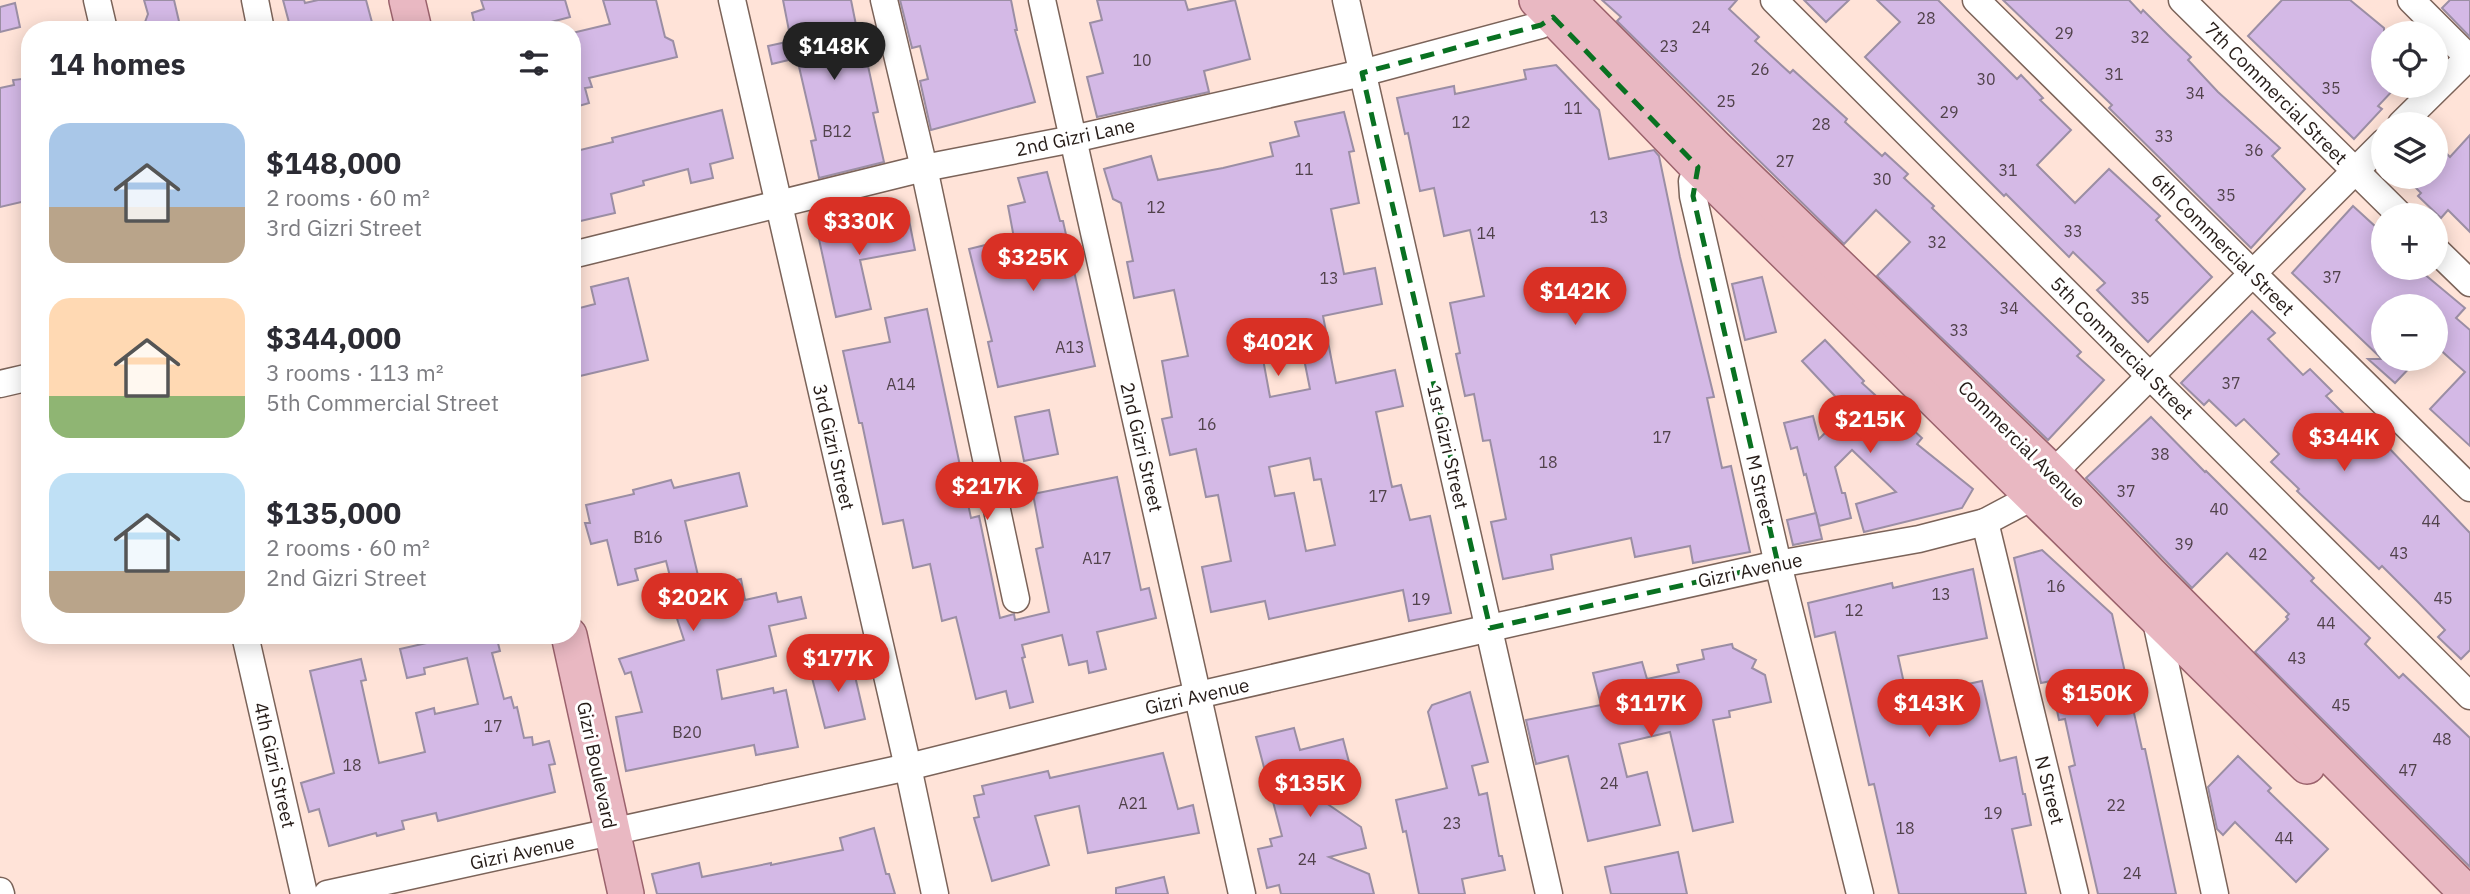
<!DOCTYPE html>
<html lang="en">
<head>
<meta charset="utf-8">
<style>
	:root { --surface:#fff; --page:#f2f2f3; --text:#2b2b33; --muted:#7c7c81; --accent:#d93025 }
	body { margin:0; font-family:"IBM Plex Sans",sans-serif; background:var(--page); color:var(--text); height:100vh; display:flex; flex-direction:column; font-size:26px; white-space:nowrap }
	* { box-sizing:border-box; margin:0 }
	p { font-size:23px; color:var(--muted) }
	.icon { flex:none; width:38px; height:38px; fill:none; stroke:currentColor; stroke-width:2; stroke-linecap:round; stroke-linejoin:round }
	.map { position:relative; flex:1; overflow:hidden }
	.drawer { position:absolute; left:21px; top:21px; width:560px; height:623px; display:flex; flex-direction:column; background:var(--surface); border-radius:28px; box-shadow:0 4px 18px #0003 }
	.drawer>* { flex:none }
	.buttons { position:absolute; left:2371px; top:21px; display:grid; gap:14px }
	.buttons a { display:grid; place-items:center; width:77px; height:77px; border-radius:50%; background:var(--surface); box-shadow:0 4px 18px #0003; font-size:35px }
	.price { position:absolute; translate:-50% -60px; padding:0 16px; border-radius:24px; background:var(--accent); color:#fff; font-size:23px; line-height:46px; filter:drop-shadow(0 2px 4px #0008) }
	.price::after { content:''; position:absolute; left:50%; top:42px; width:21px; height:16px; margin-left:-10px; background:inherit; clip-path:polygon(0 0,100% 0,50% 100%) }
	.price.current { background:#222; color:#fff }
	ul { padding:0; list-style:none }
	li { display:flex; align-items:center; gap:21px; height:175px; padding:0 28px }
	li span { display:grid; place-items:center; flex:none; width:196px; height:140px; border-radius:21px; color:#555 }
	li>.icon { margin-inline-start:auto }
	span .icon { width:84px; height:84px; fill:#fffc; stroke-width:1 }
	li b { font-size:30px }
	h2 { display:flex; justify-content:space-between; align-items:center; height:84px; padding:0 28px; font-size:30px }
	.map>svg:first-child { display:block }
	.building { fill:#d4b9e6; stroke:#9b8ea4; stroke-width:2; fill-rule:evenodd }
	.lines { fill:none; stroke-linecap:round; stroke-linejoin:round }
	.minor-casing { stroke:#7b6359; stroke-width:29 }
	.major-casing { stroke:#9b626c; stroke-width:38 }
	.minor { stroke:#fff; stroke-width:26 }
	.major { stroke:#e9b8c2; stroke-width:35 }
	.marked { fill:none; stroke:#097121; stroke-width:5; stroke-dasharray:14 9; stroke-linejoin:round }
	.labels { text-anchor:middle; dominant-baseline:central; stroke-width:6; stroke-linejoin:round; paint-order:stroke }
	.number-label { font-size:16px; fill:#51424b }
	.street-label { font-size:19px; fill:#251b17; stroke:#fff }
</style>
</head>
<body>
<div class="map">
<svg width="2470" height="894" viewBox="0 0 2470 894">
	<rect width="100%" height="100%" fill="#ffe3d8"/>
	<g class="building">
		<path d="M 144,0 L 174,0 L 181,30 L 142,30 L 148,14 Z"/>
		<path d="M 283,0 L 304,0 L 305,3 L 318,0 L 366,0 L 373,26 L 360,30 L 291,30 Z"/>
		<path d="M 481,0 L 565,0 L 570,17 L 521,30 L 476,30 L 472,13 L 484,9 Z"/>
		<path d="M 603,0 L 656,0 L 665,37 L 673,41 L 677,57 L 589,78 L 592,87 L 585,88 L 589,103 L 572,108 L 572,33 L 610,24 Z"/>
		<path d="M 783,0 L 851,0 L 858,35 L 875,31 L 879,49 L 865,52 L 878,112 L 873,113 L 884,162 L 819,178 L 811,141 L 816,140 L 797,58 L 772,64 L 768,46 L 791,41 Z"/>
		<path d="M 900,0 L 1011,0 L 1017,30 L 1015,30 L 1035,102 L 931,130 L 920,81 L 928,79 L 920,46 L 912,48 Z"/>
		<path d="M 1097,0 L 1185,0 L 1188,10 L 1235,0 L 1250,59 L 1204,71 L 1209,92 L 1097,117 L 1087,77 L 1103,73 L 1090,23 L 1102,20 Z"/>
		<path d="M 1602,0 L 1737,0 L 1729,9 L 1759,37 L 1755,41 L 1790,73 L 1793,70 L 1847,119 L 1845,122 L 1882,156 L 1885,153 L 1908,174 L 1904,178 L 1934,206 L 1932,208 L 2081,352 L 2077,356 L 2104,380 L 2048,440 L 1877,276 L 1910,242 L 1876,210 L 1844,244 L 1617,21 L 1621,17 Z"/>
		<path d="M 1804,0 L 1849,0 L 1826,22 Z"/>
		<path d="M 1877,0 L 1938,0 L 2017,79 L 2021,75 L 2043,98 L 2040,100 L 2071,130 L 2037,165 L 2075,203 L 2109,169 L 2160,216 L 2156,220 L 2212,277 L 2148,342 L 2097,290 L 2105,283 L 2073,252 L 2069,257 L 2006,194 L 2004,196 L 1865,57 L 1900,22 Z"/>
		<path d="M 2003,0 L 2129,0 L 2141,13 L 2143,10 L 2167,34 L 2191,57 L 2188,60 L 2218,92 L 2280,148 L 2272,156 L 2305,189 L 2251,248 L 2109,108 L 2112,105 Z"/>
		<path d="M 2282,0 L 2350,0 L 2384,28 L 2384,86 L 2397,86 L 2378,106 L 2382,109 L 2354,139 L 2248,36 Z"/>
		<path d="M 2450,0 L 2470,0 L 2470,37 L 2442,8 Z"/>
		<path d="M 15,3 L 20,27 L 0,32 L 0,7 Z"/>
		<path d="M 1556,65 L 1599,110 L 1609,159 L 1654,150 L 1659,156 L 1680,257 L 1714,397 L 1707,398 L 1722,468 L 1731,466 L 1750,552 L 1693,563 L 1690,546 L 1635,557 L 1631,538 L 1551,555 L 1553,569 L 1503,579 L 1491,522 L 1506,519 L 1490,440 L 1483,441 L 1474,394 L 1465,396 L 1456,354 L 1460,353 L 1450,303 L 1484,296 L 1470,230 L 1444,236 L 1434,188 L 1420,191 L 1408,133 L 1405,134 L 1397,98 L 1454,86 L 1455,94 L 1526,79 L 1524,70 Z"/>
		<path d="M 30,78 L 30,200 L 0,207 L 0,88 L 14,85 L 13,80 Z"/>
		<path d="M 722,110 L 733,158 L 710,164 L 713,178 L 691,183 L 688,169 L 643,181 L 644,185 L 611,194 L 615,213 L 572,223 L 572,152 L 613,142 L 612,138 Z"/>
		<path d="M 1344,112 L 1354,151 L 1349,152 L 1359,203 L 1331,209 L 1344,274 L 1375,268 L 1382,304 L 1323,316 L 1336,383 L 1395,370 L 1403,406 L 1376,412 L 1392,487 L 1401,485 L 1410,520 L 1430,516 L 1451,613 L 1409,621 L 1403,590 L 1269,619 L 1265,601 L 1211,612 L 1202,567 L 1231,561 L 1218,495 L 1206,497 L 1196,449 L 1170,455 L 1162,419 L 1172,417 L 1162,361 L 1188,356 L 1174,290 L 1134,298 L 1127,262 L 1133,261 L 1121,203 L 1113,199 L 1104,169 L 1151,156 L 1158,180 L 1223,168 L 1273,156 L 1270,143 L 1299,136 L 1295,122 ZM 1297,324 L 1310,389 L 1270,397 L 1258,332 ZM 1310,458 L 1314,480 L 1321,479 L 1335,545 L 1306,551 L 1294,493 L 1275,496 L 1269,467 Z"/>
		<path d="M 2470,135 L 2470,232 L 2448,210 L 2441,218 L 2418,196 L 2421,193 L 2405,177 L 2436,177 L 2436,143 L 2450,157 Z"/>
		<path d="M 1047,172 L 1060,221 L 1063,221 L 1095,366 L 998,387 L 988,342 L 992,341 L 969,249 L 1014,238 L 1008,206 L 1025,202 L 1018,178 Z"/>
		<path d="M 2353,206 L 2377,228 L 2374,230 L 2384,239 L 2384,268 L 2417,268 L 2465,308 L 2456,318 L 2470,330 L 2470,446 L 2430,409 L 2465,372 L 2436,346 L 2436,306 L 2384,306 L 2384,359 L 2418,359 L 2395,383 L 2368,359 L 2382,359 L 2292,273 Z"/>
		<path d="M 908,215 L 915,250 L 860,260 L 871,309 L 836,317 L 817,230 L 852,222 L 852,226 Z"/>
		<path d="M 1762,277 L 1776,332 L 1745,340 L 1732,284 Z"/>
		<path d="M 628,278 L 648,360 L 580,376 L 572,347 L 572,310 L 595,304 L 591,287 Z"/>
		<path d="M 927,309 L 971,518 L 979,516 L 1000,618 L 1014,614 L 1015,620 L 1049,612 L 1036,549 L 1043,547 L 1033,494 L 1117,477 L 1141,590 L 1149,588 L 1156,618 L 1097,632 L 1106,669 L 1089,673 L 1087,661 L 1069,665 L 1062,635 L 1022,645 L 1025,657 L 1022,658 L 1033,702 L 1010,708 L 1006,691 L 976,699 L 956,617 L 942,621 L 930,564 L 913,568 L 903,520 L 883,524 L 862,423 L 859,423 L 843,351 L 890,342 L 885,318 Z"/>
		<path d="M 2252,311 L 2275,333 L 2268,339 L 2303,375 L 2310,369 L 2332,391 L 2326,396 L 2359,429 L 2368,421 L 2390,443 L 2387,446 L 2470,533 L 2470,650 L 2461,659 L 2438,637 L 2445,630 L 2417,601 L 2382,566 L 2379,569 L 2297,491 L 2299,489 L 2271,462 L 2279,454 L 2244,419 L 2236,426 L 2209,400 L 2204,405 L 2181,383 Z"/>
		<path d="M 1825,340 L 1864,381 L 1862,383 L 1922,438 L 1917,444 L 1973,489 L 1962,508 L 1864,532 L 1856,504 L 1896,492 L 1852,450 L 1835,467 L 1842,493 L 1845,493 L 1851,518 L 1819,526 L 1806,474 L 1804,475 L 1797,447 L 1791,449 L 1784,423 L 1813,416 L 1819,439 L 1848,410 L 1802,361 Z"/>
		<path d="M 1049,410 L 1058,454 L 1024,461 L 1015,417 Z"/>
		<path d="M 2151,417 L 2205,472 L 2206,471 L 2314,578 L 2311,581 L 2370,638 L 2365,644 L 2399,678 L 2403,674 L 2470,738 L 2470,867 L 2255,652 L 2288,619 L 2286,617 L 2289,614 L 2227,553 L 2192,588 L 2086,478 Z"/>
		<path d="M 739,473 L 747,506 L 685,521 L 701,588 L 741,579 L 745,600 L 776,593 L 778,602 L 801,597 L 806,618 L 769,626 L 776,656 L 717,670 L 722,699 L 773,688 L 774,693 L 786,690 L 798,747 L 756,755 L 754,745 L 626,771 L 616,717 L 642,712 L 631,672 L 625,674 L 619,659 L 684,640 L 669,594 L 674,592 L 666,561 L 635,569 L 638,580 L 618,585 L 607,540 L 591,544 L 585,523 L 590,523 L 586,505 L 634,494 L 633,490 L 671,480 L 674,488 Z"/>
		<path d="M 1816,513 L 1822,539 L 1793,545 L 1787,520 Z"/>
		<path d="M 2042,550 L 2112,614 L 2142,749 L 2145,749 L 2176,894 L 2098,894 L 2069,767 L 2075,765 L 2065,719 L 2059,720 L 2051,681 L 2041,683 L 2014,558 Z"/>
		<path d="M 1973,569 L 1987,638 L 1898,656 L 1907,697 L 1982,681 L 2000,761 L 2016,757 L 2023,794 L 2025,794 L 2031,825 L 2012,829 L 2026,894 L 1899,894 L 1874,784 L 1869,785 L 1835,632 L 1815,637 L 1808,603 L 1892,583 L 1893,588 Z"/>
		<path d="M 462,635 L 496,635 L 500,651 L 492,653 L 504,699 L 511,697 L 514,708 L 517,707 L 524,738 L 532,737 L 533,745 L 549,741 L 555,764 L 549,765 L 555,792 L 438,821 L 436,813 L 402,821 L 404,829 L 377,836 L 376,833 L 329,846 L 319,809 L 309,812 L 301,783 L 334,773 L 310,671 L 361,659 L 366,680 L 361,681 L 379,763 L 425,752 L 416,713 L 434,708 L 435,714 L 478,704 L 473,683 L 467,658 L 424,668 L 425,674 L 407,678 L 400,649 Z"/>
		<path d="M 1732,644 L 1733,648 L 1756,660 L 1752,668 L 1765,675 L 1771,702 L 1729,711 L 1730,717 L 1713,720 L 1733,822 L 1693,831 L 1670,732 L 1619,744 L 1627,777 L 1647,772 L 1660,825 L 1588,841 L 1568,756 L 1536,764 L 1526,720 L 1601,705 L 1593,673 L 1642,662 L 1647,679 L 1679,672 L 1677,665 L 1704,659 L 1702,650 Z"/>
		<path d="M 851,659 L 865,719 L 825,728 L 810,670 Z"/>
		<path d="M 1470,692 L 1488,762 L 1472,766 L 1479,795 L 1487,793 L 1499,856 L 1502,856 L 1505,870 L 1462,879 L 1465,894 L 1419,894 L 1406,831 L 1403,832 L 1396,800 L 1447,788 L 1428,712 L 1432,705 Z"/>
		<path d="M 1294,728 L 1300,750 L 1343,739 L 1356,789 L 1316,796 L 1361,827 L 1366,848 L 1329,857 L 1369,874 L 1374,894 L 1281,894 L 1279,885 L 1267,888 L 1258,849 L 1272,846 L 1270,839 L 1282,836 L 1256,737 Z"/>
		<path d="M 1163,753 L 1178,809 L 1193,805 L 1199,833 L 1088,853 L 1079,806 L 1035,816 L 1049,865 L 992,881 L 974,818 L 979,817 L 974,796 L 984,794 L 982,786 L 1048,771 L 1050,778 Z"/>
		<path d="M 2238,756 L 2271,788 L 2268,791 L 2328,849 L 2296,882 L 2235,822 L 2223,835 L 2217,829 L 2208,787 Z"/>
		<path d="M 874,828 L 886,874 L 889,874 L 895,894 L 657,894 L 652,874 L 699,863 L 702,877 L 771,863 L 771,865 L 843,850 L 840,838 Z"/>
		<path d="M 1678,852 L 1687,894 L 1611,894 L 1605,867 Z"/>
		<path d="M 1164,877 L 1168,894 L 1116,894 L 1116,888 Z"/>
	</g>
	<g class="lines">
		<g class="minor-casing">
			<g id="minor">
				<path d="M 97,0 L 104,30"/>
				<path d="M 255,0 L 261,30"/>
				<path d="M 732,0 L 908,767 L 935,894"/>
				<path d="M 884,0 L 924,168 L 1016,599"/>
				<path d="M 1042,0 L 1242,894"/>
				<path d="M 1346,0 L 1549,894"/>
				<path d="M 1774,0 L 2470,696"/>
				<path d="M 1976,0 L 2470,488"/>
				<path d="M 2182,0 L 2400,215"/>
				<path d="M 2411,0 L 2470,59"/>
				<path d="M 2401,124 L 2470,56"/>
				<path d="M 1698,167 L 1692,181 L 1693,196 L 1778,564 L 1860,894"/>
				<path d="M 2436,250 L 2470,283"/>
				<path d="M 572,255 L 924,168 L 1073,139 L 1362,73 L 1541,25 L 1566,6"/>
				<path d="M 0,384 L 30,377"/>
				<path d="M 1985,522 L 2075,894"/>
				<path d="M 2154,612 L 2215,894"/>
				<path d="M 245,635 L 304,894"/>
				<path d="M 0,891 L 1,894"/>
				<path d="M 327,894 L 908,767 L 1198,695 L 1490,628 L 1778,564 L 1919,539 L 1985,522 L 2034,496 L 2053,473 L 2384,142"/>
			</g>
		</g>
		<g class="major-casing">
			<g id="major">
				<path d="M 407,0 L 414,30"/>
				<path d="M 1537,0 L 1698,167 L 2307,766"/>
				<path d="M 1568,0 L 1716,148 L 2053,473 L 2149,573 L 2468,894"/>
				<path d="M 569,635 L 626,894"/>
			</g>
		</g>
		<use href="#minor" class="minor"/>
		<use href="#major" class="major"/>
	</g>
	<path class="marked" d="M 1553,17 L 1698,167 L 1693,196 L 1778,564 L 1490,628 L 1362,73 L 1541,25 Z"/>
	<g class="labels">
		<g class="number-label">
			<text x="1926" y="18">28</text>
			<text x="1701" y="27">24</text>
			<text x="2064" y="33">29</text>
			<text x="2140" y="37">32</text>
			<text x="1669" y="46">23</text>
			<text x="1142" y="60">10</text>
			<text x="1760" y="69">26</text>
			<text x="2114" y="74">31</text>
			<text x="1986" y="79">30</text>
			<text x="2331" y="88">35</text>
			<text x="2195" y="93">34</text>
			<text x="1726" y="101">25</text>
			<text x="1573" y="108">11</text>
			<text x="1949" y="112">29</text>
			<text x="1461" y="122">12</text>
			<text x="1821" y="124">28</text>
			<text x="837" y="131">B12</text>
			<text x="2164" y="136">33</text>
			<text x="2254" y="150">36</text>
			<text x="1785" y="161">27</text>
			<text x="1304" y="169">11</text>
			<text x="2008" y="170">31</text>
			<text x="1882" y="179">30</text>
			<text x="2226" y="195">35</text>
			<text x="1156" y="207">12</text>
			<text x="1599" y="217">13</text>
			<text x="2073" y="231">33</text>
			<text x="1486" y="233">14</text>
			<text x="1937" y="242">32</text>
			<text x="2332" y="277">37</text>
			<text x="1329" y="278">13</text>
			<text x="2140" y="298">35</text>
			<text x="2009" y="308">34</text>
			<text x="1959" y="330">33</text>
			<text x="1070" y="347">A13</text>
			<text x="2231" y="383">37</text>
			<text x="901" y="384">A14</text>
			<text x="1207" y="424">16</text>
			<text x="1662" y="437">17</text>
			<text x="2160" y="454">38</text>
			<text x="1548" y="462">18</text>
			<text x="2126" y="491">37</text>
			<text x="1378" y="496">17</text>
			<text x="2219" y="509">40</text>
			<text x="2431" y="521">44</text>
			<text x="648" y="537">B16</text>
			<text x="2184" y="544">39</text>
			<text x="2399" y="553">43</text>
			<text x="2258" y="554">42</text>
			<text x="1097" y="558">A17</text>
			<text x="2056" y="586">16</text>
			<text x="1941" y="594">13</text>
			<text x="2443" y="598">45</text>
			<text x="1421" y="599">19</text>
			<text x="1854" y="610">12</text>
			<text x="2326" y="623">44</text>
			<text x="2297" y="658">43</text>
			<text x="2341" y="705">45</text>
			<text x="493" y="726">17</text>
			<text x="687" y="732">B20</text>
			<text x="2442" y="739">48</text>
			<text x="352" y="765">18</text>
			<text x="2408" y="770">47</text>
			<text x="1609" y="783">24</text>
			<text x="1133" y="803">A21</text>
			<text x="2116" y="805">22</text>
			<text x="1993" y="813">19</text>
			<text x="1452" y="823">23</text>
			<text x="1905" y="828">18</text>
			<text x="2284" y="838">44</text>
			<text x="1307" y="859">24</text>
			<text x="2132" y="873">24</text>
		</g>
		<g class="street-label">
			<text transform="translate(2276 93) rotate(45)">7th Commercial Street</text>
			<text transform="translate(1075 137) rotate(-12)">2nd Gizri Lane</text>
			<text transform="translate(2223 244) rotate(45)">6th Commercial Street</text>
			<text transform="translate(2122 348) rotate(45)">5th Commercial Street</text>
			<text transform="translate(2022 444) rotate(45)">Commercial Avenue</text>
			<text transform="translate(834 447) rotate(77)">3rd Gizri Street</text>
			<text transform="translate(1142 447) rotate(77)">2nd Gizri Street</text>
			<text transform="translate(1448 447) rotate(77)">1st Gizri Street</text>
			<text transform="translate(1761 490) rotate(77)">M Street</text>
			<text transform="translate(1750 570) rotate(-12)">Gizri Avenue</text>
			<text transform="translate(1197 696) rotate(-13)">Gizri Avenue</text>
			<text transform="translate(275 765) rotate(77)">4th Gizri Street</text>
			<text transform="translate(597 765) rotate(78)">Gizri Boulevard</text>
			<text transform="translate(2050 790) rotate(76)">N Street</text>
			<text transform="translate(522 852) rotate(-12)">Gizri Avenue</text>
		</g>
	</g>
</svg>
<div class="buttons">
<a><svg class="icon" aria-label="locate" viewBox="0 0 24 24"><circle cx="12" cy="12" r="6"/><path d="M12 2v4M12 18v4M2 12h4M18 12h4"/></svg></a>
<a><svg class="icon" aria-label="layers" viewBox="0 0 24 24"><path d="M12 4l9 5-9 5-9-5zM3 14l9 5 9-5"/></svg></a>
<a>+</a>
<a>−</a>
</div>
<b class="price current" style="left:834px;top:82px">$148K</b>
<b class="price" style="left:859px;top:257px">$330K</b>
<b class="price" style="left:1033px;top:293px">$325K</b>
<b class="price" style="left:1575px;top:327px">$142K</b>
<b class="price" style="left:1278px;top:378px">$402K</b>
<b class="price" style="left:1870px;top:455px">$215K</b>
<b class="price" style="left:2344px;top:473px">$344K</b>
<b class="price" style="left:987px;top:522px">$217K</b>
<b class="price" style="left:693px;top:633px">$202K</b>
<b class="price" style="left:838px;top:694px">$177K</b>
<b class="price" style="left:2097px;top:729px">$150K</b>
<b class="price" style="left:1651px;top:739px">$117K</b>
<b class="price" style="left:1929px;top:739px">$143K</b>
<b class="price" style="left:1310px;top:819px">$135K</b>
<section class="drawer">
<h2>14 homes<svg class="icon" aria-label="filters" viewBox="0 0 24 24"><path d="M4 7h16M4 17h16"/><circle cx="9" cy="7" r="2"/><circle cx="15" cy="17" r="2"/></svg></h2>
<ul>
<li><span style="background:linear-gradient(#a9c7e8 60%,#b9a48a 0)"><svg class="icon" aria-label="home" viewBox="0 0 24 24"><path d="M3 11l9-7 9 7M6 9v11h12V9"/></svg></span><div><b>$148,000</b><p>2 rooms · 60 m²</p><p>3rd Gizri Street</p></div></li>
<li><span style="background:linear-gradient(#ffd9b3 70%,#8fb573 0)"><svg class="icon" aria-label="home" viewBox="0 0 24 24"><path d="M3 11l9-7 9 7M6 9v11h12V9"/></svg></span><div><b>$344,000</b><p>3 rooms · 113 m²</p><p>5th Commercial Street</p></div></li>
<li><span style="background:linear-gradient(#bfe0f5 70%,#b9a48a 0)"><svg class="icon" aria-label="home" viewBox="0 0 24 24"><path d="M3 11l9-7 9 7M6 9v11h12V9"/></svg></span><div><b>$135,000</b><p>2 rooms · 60 m²</p><p>2nd Gizri Street</p></div></li>
</ul>
</section>
</div>
</body>
</html>
